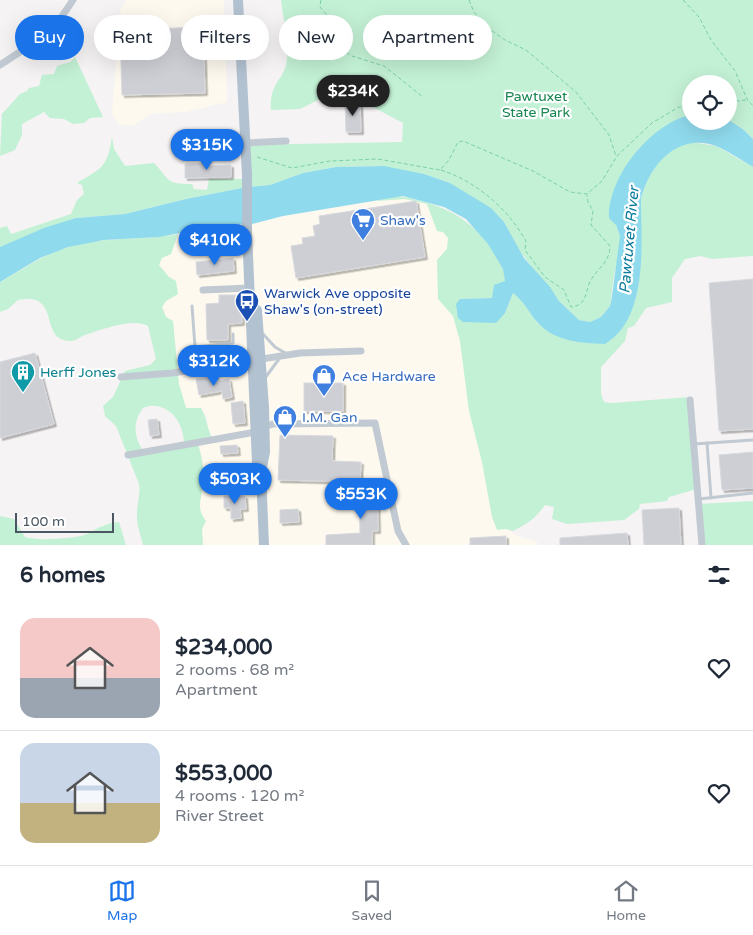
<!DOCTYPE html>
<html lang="en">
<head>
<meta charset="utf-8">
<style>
	:root { --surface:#fff; --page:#f2f2f3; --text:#1f2937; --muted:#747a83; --line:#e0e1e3; --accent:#1a73e8 }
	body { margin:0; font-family:"Varela Round",sans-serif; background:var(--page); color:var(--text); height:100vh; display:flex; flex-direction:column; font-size:19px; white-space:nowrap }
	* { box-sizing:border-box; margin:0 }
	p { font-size:16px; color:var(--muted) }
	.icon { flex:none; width:28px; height:28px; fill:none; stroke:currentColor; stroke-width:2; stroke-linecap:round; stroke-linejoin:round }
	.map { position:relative; height:545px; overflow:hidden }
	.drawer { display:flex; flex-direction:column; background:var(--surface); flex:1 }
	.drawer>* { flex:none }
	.guide { position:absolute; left:15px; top:15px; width:500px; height:45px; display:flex; gap:10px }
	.tools { position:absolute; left:682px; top:75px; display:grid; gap:10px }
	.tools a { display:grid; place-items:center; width:55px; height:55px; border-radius:50%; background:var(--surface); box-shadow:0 5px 20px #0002; font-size:25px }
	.scale { position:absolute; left:15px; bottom:12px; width:99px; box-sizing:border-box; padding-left:5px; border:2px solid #4a5661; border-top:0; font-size:14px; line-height:18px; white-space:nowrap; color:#4a5661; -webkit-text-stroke:4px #fff; paint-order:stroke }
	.price { position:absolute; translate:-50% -42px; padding:0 11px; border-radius:18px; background:var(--accent); color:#fff; font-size:16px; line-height:32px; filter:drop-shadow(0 1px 2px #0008) }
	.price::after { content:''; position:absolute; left:50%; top:30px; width:15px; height:11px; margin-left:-8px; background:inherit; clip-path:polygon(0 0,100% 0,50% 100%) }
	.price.current { background:#222; color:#fff }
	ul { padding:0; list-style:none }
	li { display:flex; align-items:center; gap:15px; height:125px; padding:0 20px }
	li+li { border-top:1px solid var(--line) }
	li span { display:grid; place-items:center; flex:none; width:140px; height:100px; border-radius:15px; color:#555 }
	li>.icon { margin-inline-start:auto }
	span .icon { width:60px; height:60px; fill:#fffc; stroke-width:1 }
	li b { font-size:21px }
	h2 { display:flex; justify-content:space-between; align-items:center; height:60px; padding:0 20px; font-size:21px }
	.pill { padding:0 18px; border-radius:22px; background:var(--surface); box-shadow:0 5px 20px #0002; font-size:18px; line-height:45px }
	.pill.current { background:var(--accent); color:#fff }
	.tabs { display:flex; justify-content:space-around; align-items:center; height:70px; border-top:1px solid var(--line); background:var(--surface); font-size:14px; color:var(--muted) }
	.tabs a { display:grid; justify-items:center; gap:2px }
	.tabs .current { color:var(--accent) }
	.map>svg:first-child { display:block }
	.commercial { fill:#fdf9ef }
	.green { fill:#c3f1d5; fill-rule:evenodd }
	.water { fill:#90daee }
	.building { fill:#cdcfd5; stroke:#d7d9de; filter:url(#shadow) }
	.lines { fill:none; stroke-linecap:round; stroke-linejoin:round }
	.path { stroke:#7ad0a6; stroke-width:1; stroke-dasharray:4 2.5; stroke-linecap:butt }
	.lane { stroke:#c1cad2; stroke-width:3 }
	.street { stroke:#c1cad2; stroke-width:7 }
	.primary { stroke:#b3c2d1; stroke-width:10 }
	.labels { text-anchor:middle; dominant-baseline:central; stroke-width:4.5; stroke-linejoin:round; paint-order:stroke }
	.park-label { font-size:14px; fill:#17864f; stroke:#fff }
	.shop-label { font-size:14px; fill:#366cbe; stroke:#fff; text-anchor:start }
	.transit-label { font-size:14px; fill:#164399; stroke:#fff; text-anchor:start }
	.culture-label { font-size:14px; fill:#0d838f; stroke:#fff; text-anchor:start }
	.water-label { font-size:15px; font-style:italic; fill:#0c7c9b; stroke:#fff }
</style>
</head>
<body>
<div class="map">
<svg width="753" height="545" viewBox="0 0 753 545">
	<defs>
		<filter id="shadow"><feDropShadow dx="2.5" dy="2.5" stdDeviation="0" flood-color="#0004"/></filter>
	</defs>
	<rect width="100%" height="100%" fill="#f5f3f3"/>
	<g class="commercial">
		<path d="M 127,0 L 224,0 L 227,102 L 186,112 L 150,114 L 133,126 L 118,124 L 112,113 L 120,11 Z"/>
		<path d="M 405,199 L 427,204 L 437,231 L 443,232 L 448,238 L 447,249 L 437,260 L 446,308 L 453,316 L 460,341 L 469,411 L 482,462 L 506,529 L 520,537 L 537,542 L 539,545 L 203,545 L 202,529 L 206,521 L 200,510 L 200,495 L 203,487 L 202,457 L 198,443 L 213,439 L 208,427 L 207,417 L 201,408 L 186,409 L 179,384 L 173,321 L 166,317 L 162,307 L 166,301 L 178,294 L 159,265 L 162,258 L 171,254 L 178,234 L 222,225 L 252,224 L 283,216 L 376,201 Z"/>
	</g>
	<g class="green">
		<path d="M 281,0 L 753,0 L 753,139 L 744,130 L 729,120 L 729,84 L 691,84 L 691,115 L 616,225 L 620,236 L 620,250 L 614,275 L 610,306 L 601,317 L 590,322 L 579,320 L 559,301 L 518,249 L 504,222 L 450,183 L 424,174 L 400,172 L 384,166 L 336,167 L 303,173 L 270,185 L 247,187 L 186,199 L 125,214 L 76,218 L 0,247 L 0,228 L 7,226 L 11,234 L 71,214 L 77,200 L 84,194 L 82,185 L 77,183 C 101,168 107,169 112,137 L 114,149 L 125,166 L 154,163 C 171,181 165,184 192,184 L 194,189 L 207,190 L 209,179 L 246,179 L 247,145 L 402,142 L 403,123 L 371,106 L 360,88 L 347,82 L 332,83 L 320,99 L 300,109 L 271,110 C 269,81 285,81 287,59 C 289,40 283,19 281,0 Z"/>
		<path d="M 75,57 L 103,117 L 90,118 L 84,123 L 73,124 L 64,119 L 50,118 L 44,112 L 22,124 L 22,135 L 15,150 L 0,156 L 2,114 L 20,94 L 27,91 L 29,88 L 39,86 L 42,75 L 54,74 L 57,66 L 70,62 Z"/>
		<path d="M 690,142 L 716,146 L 753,167 L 753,256 L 712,259 L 701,256 L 685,259 L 672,278 L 672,302 L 646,308 L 634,326 L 628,328 L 625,341 L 601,367 L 601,394 L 604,402 L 612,403 L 690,397 L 697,489 L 669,497 L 667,501 L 640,504 L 639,509 L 624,520 L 567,524 L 552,519 L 554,507 L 545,505 C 536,518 527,524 513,531 L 506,529 L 497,530 L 492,517 L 482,462 L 469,411 L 460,341 L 453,316 L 438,299 L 437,260 L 447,249 L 448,238 L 443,232 L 437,231 L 427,204 L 405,199 L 376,201 C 391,194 405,196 421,201 C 463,212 489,235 506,276 L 505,281 L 492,298 L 460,299 L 505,313 L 513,293 L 520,298 L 538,324 L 575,342 L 635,302 L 640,272 L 641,199 C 647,173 664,149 690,142 Z"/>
		<path d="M 178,234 L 171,254 L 162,258 L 159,265 L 169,277 L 176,281 L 178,294 L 166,301 L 162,307 L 166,317 L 173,321 L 179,384 L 186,408 L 201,408 C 207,418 207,429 213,440 L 198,444 C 202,457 205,473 203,487 C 201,500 196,509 206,521 L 202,529 L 203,545 L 143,545 C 141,536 137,526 137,517 C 136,506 141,494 139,484 L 116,426 L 105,416 L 103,406 L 113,397 L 125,371 L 150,365 L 156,359 L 148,326 C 134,317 100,330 85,335 C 80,337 75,341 71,341 C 37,341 63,291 18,300 L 8,309 L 0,312 L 0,282 C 23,270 43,254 68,247 C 104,236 142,241 178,234 ZM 149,406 C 171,404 184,424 184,444 L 143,451 C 134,437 132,423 143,408 Z"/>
		<path d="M 753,501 L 753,545 L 702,545 L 699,504 Z"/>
		<path d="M 0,516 L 14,519 L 25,537 C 37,541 74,539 87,534 C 98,528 106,523 119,522 L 126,545 L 0,545 Z"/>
	</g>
	<path class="water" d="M 689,115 L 691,115 L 691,121 L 729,120 L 744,130 L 753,139 L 753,167 C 741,160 728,151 716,146 C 678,132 649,165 641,199 C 641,243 649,318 605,344 C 581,343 556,342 538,323 C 529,313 524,301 513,293 L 505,313 L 496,323 L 463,322 L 458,318 L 456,304 L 460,299 L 492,298 L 494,285 L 505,281 L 503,269 L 488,244 L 466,219 L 444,207 L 403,196 L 283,216 L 252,224 L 222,225 L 159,237 L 104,240 L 68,247 L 40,258 L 0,282 L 0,247 L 44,228 L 76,218 L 125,214 L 186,199 L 247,187 L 270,185 L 303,173 L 336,167 L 384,166 L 424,174 L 450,183 L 491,208 L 504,222 L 524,258 L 550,287 L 559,301 L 579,320 L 590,322 L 601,317 L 610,306 L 612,296 L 620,236 L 616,225 L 609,218 C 608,177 649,126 689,115 Z"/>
	<g class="building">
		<path d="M 203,27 L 205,93 L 122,95 L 120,30 Z"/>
		<path d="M 360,101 L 361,132 L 346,132 L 345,102 Z"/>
		<path d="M 205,163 L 205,166 L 231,165 L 231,177 L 185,178 L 185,164 Z"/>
		<path d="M 416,201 L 425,257 L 296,278 L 291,246 L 303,244 L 302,238 L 315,236 L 313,226 L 320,224 L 319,216 Z"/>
		<path d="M 233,258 L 234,271 L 197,275 L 196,262 Z"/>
		<path d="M 753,279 L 753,429 L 719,431 L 709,283 Z"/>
		<path d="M 219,295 L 237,295 L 238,304 L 241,304 L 242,323 L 228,324 L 228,340 L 207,340 L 206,304 L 219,303 Z"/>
		<path d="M 35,353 L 54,424 L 0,438 L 0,362 Z"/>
		<path d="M 216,376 L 216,381 L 229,379 L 232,397 L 223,399 L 222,391 L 199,395 L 196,379 Z"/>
		<rect x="304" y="383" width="39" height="28"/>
		<path d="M 243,401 L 245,423 L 233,424 L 231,403 Z"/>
		<path d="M 157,419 L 159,435 L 150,436 L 148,420 Z"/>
		<path d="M 280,435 L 333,436 L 332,461 L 361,462 L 360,482 L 278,480 Z"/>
		<path d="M 237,445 L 238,453 L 221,454 L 220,446 Z"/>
		<path d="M 753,452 L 753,488 L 722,490 L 719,455 Z"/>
		<path d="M 359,484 L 377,484 L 378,531 L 372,531 L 372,545 L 326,545 L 326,535 L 360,533 Z"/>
		<path d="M 224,496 L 245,496 L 246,509 L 240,509 L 241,518 L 231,519 L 231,508 L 224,508 Z"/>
		<path d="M 679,508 L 681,545 L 644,545 L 642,510 Z"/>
		<path d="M 298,509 L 299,522 L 280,523 L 280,510 Z"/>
		<path d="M 627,533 L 628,545 L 560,545 L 560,538 Z"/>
		<path d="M 506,536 L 506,545 L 470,545 L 470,538 Z"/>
	</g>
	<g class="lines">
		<g class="path">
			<path d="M 321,0 L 320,7 L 339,29 L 336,42 L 338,48 L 352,56 L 384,66 L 423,97"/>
			<path d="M 469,0 L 474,12 L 488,28 L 505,40 L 526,50 L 576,92 L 609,135 L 616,156"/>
			<path d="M 683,0 L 699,17 L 711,40 L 735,71 L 747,99 L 753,106"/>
			<path d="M 729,102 L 746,100"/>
			<path d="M 257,157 L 292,168 L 330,161 L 378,159 L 440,170 L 449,160 L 458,142 L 463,141 L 533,171 L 570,192 L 587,194 L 602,181 L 617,156 L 652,123 L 679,107 L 691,108"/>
			<path d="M 441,170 C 477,182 507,208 526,241 L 525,250 L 545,277 L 564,290 L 571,307 C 586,305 585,295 589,284 C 595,269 610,264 610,246 L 591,225 L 593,211 L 588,202 L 587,195"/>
		</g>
		<g class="lane">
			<path d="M 192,306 L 195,347 L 233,343 L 233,334"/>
			<path d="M 263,334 L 275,347 L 287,354"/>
			<path d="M 220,345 L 223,364"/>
			<path d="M 195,347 L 198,369"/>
			<path d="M 265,378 L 279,359"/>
			<path d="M 707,443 L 711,498"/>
			<path d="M 694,444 L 753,440"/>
			<path d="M 699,499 L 753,493"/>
		</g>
		<g class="street">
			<path d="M 0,65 L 52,31 L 73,0"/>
			<path d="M 245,143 L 286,141"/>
			<path d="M 203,290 L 249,288"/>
			<path d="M 121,377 L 172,373 L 300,353 L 361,351"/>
			<path d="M 690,400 L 702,545"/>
			<path d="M 264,427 L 273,424 L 375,423 L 398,531 L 406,545"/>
			<path d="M 128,455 L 256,432"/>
		</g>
		<g class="primary">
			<path d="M 238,0 L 247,175 L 247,232 L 257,463 L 261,472"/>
			<path d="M 257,310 L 264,407 L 265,452 L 261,472 L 264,545"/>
		</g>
	</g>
	<defs>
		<g id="supermarket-pin" transform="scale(1.25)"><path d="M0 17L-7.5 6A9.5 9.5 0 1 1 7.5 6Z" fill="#3f7fe0" stroke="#fff"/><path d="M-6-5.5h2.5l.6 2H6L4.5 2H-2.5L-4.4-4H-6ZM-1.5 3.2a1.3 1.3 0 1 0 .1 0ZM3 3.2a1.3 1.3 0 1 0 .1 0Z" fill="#fff"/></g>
		<g id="bus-pin" transform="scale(1.25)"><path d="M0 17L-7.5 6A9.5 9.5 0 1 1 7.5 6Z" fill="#1a4fb4" stroke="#fff"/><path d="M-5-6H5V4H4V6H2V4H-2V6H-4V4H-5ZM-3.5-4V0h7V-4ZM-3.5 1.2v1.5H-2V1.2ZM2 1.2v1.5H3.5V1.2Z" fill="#fff"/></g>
		<g id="building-pin" transform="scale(1.25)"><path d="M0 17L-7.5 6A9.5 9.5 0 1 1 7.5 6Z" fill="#0f9aa8" stroke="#fff"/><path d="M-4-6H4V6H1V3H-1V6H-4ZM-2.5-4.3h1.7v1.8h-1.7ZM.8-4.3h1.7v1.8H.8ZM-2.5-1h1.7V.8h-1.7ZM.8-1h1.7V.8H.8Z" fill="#fff"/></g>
		<g id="shop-pin" transform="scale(1.25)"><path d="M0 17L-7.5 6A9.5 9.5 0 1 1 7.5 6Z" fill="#3f7fe0" stroke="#fff"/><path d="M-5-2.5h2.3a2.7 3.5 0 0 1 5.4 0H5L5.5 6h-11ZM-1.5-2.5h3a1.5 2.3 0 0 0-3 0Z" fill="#fff"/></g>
	</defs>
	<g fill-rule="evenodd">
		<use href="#supermarket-pin" x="363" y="220"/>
		<use href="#bus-pin" x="247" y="301"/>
		<use href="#building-pin" x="23" y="372"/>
		<use href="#shop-pin" x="324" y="376"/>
		<use href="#shop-pin" x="285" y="417"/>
	</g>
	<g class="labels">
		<g class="park-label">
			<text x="536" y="96">Pawtuxet<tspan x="536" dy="16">State Park</tspan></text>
		</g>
		<g class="shop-label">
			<text x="380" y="220">Shaw's</text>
			<text x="342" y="376">Ace Hardware</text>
			<text x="302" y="417">I.M. Gan</text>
		</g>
		<g class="transit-label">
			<text x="264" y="293">Warwick Ave opposite<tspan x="264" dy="16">Shaw's (on-street)</tspan></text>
		</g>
		<g class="culture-label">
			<text x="40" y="372">Herff Jones</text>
		</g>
		<g class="water-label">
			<text transform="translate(629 240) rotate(-85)">Pawtuxet River</text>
		</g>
	</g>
</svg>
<div class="tools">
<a><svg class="icon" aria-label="locate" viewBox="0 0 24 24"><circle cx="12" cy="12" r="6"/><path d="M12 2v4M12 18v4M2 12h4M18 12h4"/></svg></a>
</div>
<div class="scale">100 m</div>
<b class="price current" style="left:353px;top:117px">$234K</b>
<b class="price" style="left:207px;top:171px">$315K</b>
<b class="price" style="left:215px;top:266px">$410K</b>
<b class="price" style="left:214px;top:387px">$312K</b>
<b class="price" style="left:235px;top:505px">$503K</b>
<b class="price" style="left:361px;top:520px">$553K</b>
<div class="guide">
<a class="pill current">Buy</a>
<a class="pill">Rent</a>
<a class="pill">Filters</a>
<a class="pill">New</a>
<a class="pill">Apartment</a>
</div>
</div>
<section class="drawer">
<h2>6 homes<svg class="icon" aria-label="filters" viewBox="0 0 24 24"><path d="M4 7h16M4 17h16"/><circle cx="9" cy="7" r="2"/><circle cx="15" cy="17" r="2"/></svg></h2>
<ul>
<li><span style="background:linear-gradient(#f6c9c9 60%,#9aa5b1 0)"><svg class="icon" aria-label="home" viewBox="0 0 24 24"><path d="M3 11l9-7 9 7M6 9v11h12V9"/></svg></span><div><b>$234,000</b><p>2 rooms · 68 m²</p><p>Apartment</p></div><svg class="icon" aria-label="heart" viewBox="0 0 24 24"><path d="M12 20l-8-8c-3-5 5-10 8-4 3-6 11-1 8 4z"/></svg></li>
<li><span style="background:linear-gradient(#c9d6e8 60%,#c2b280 0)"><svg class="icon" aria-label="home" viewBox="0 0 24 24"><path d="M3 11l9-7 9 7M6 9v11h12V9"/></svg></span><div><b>$553,000</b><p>4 rooms · 120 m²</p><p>River Street</p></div><svg class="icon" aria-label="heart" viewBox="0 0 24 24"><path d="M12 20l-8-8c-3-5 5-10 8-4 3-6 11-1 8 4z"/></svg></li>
</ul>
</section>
<nav class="tabs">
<a class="current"><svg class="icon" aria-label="map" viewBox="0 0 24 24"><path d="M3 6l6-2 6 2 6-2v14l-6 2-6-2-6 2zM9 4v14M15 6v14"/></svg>Map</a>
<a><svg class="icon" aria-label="saved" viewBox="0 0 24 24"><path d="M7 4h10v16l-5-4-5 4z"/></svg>Saved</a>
<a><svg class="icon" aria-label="home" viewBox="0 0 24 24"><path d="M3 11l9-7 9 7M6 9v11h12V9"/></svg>Home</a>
</nav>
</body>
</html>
